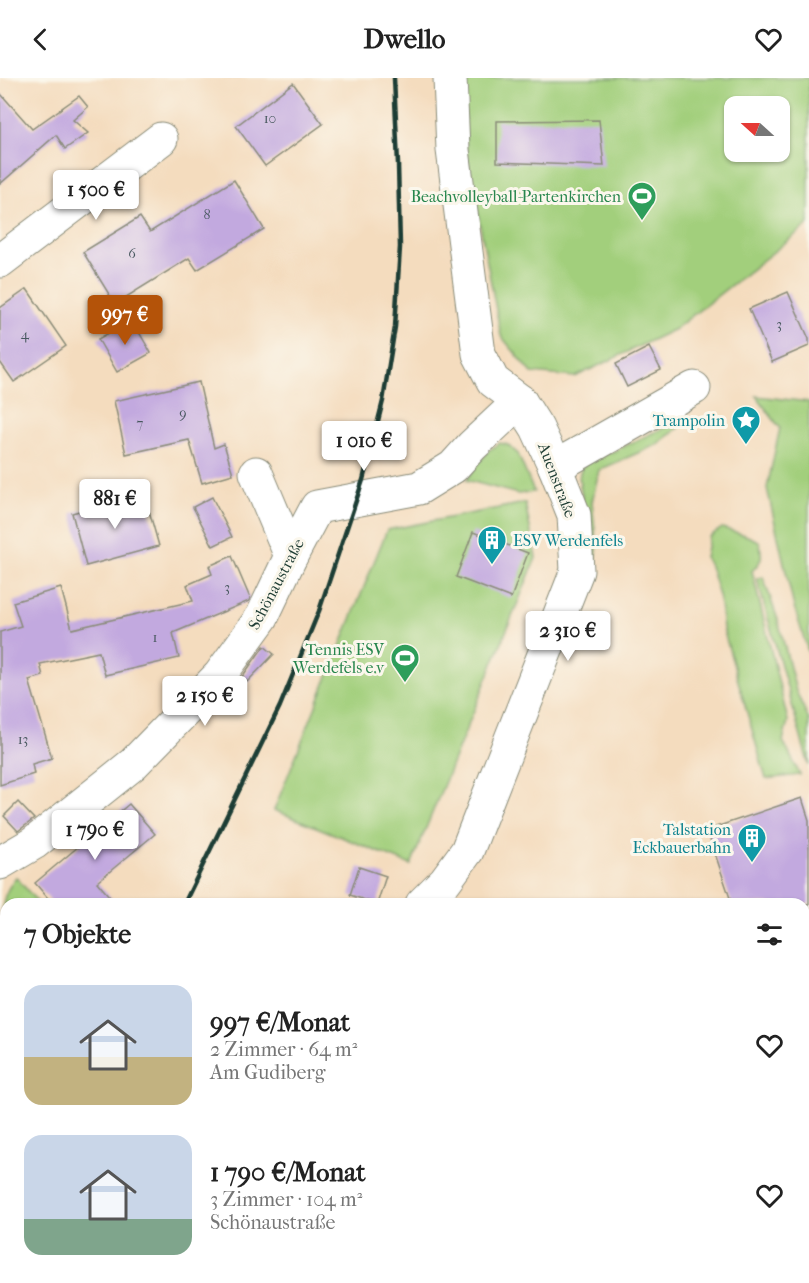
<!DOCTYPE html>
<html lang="de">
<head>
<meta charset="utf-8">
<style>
	:root { --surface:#fff; --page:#f2f2f2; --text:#222; --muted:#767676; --accent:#b45309 }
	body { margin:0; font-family:"IM FELL French Canon",serif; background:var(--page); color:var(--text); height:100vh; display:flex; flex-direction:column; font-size:22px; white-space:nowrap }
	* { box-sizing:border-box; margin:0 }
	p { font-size:20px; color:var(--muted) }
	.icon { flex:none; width:33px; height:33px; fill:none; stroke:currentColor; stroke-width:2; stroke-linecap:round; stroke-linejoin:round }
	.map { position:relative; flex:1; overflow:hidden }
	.drawer { position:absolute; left:0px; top:820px; width:810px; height:386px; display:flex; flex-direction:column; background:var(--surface); border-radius:18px 18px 0 0; box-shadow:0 2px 4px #0004 }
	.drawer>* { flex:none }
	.needle { width:39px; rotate:291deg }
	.fabs { position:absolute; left:724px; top:18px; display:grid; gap:12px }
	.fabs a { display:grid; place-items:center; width:66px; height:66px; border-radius:12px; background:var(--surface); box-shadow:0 2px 4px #0004; font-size:30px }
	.price { position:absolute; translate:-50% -51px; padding:0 14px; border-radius:6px; background:#fff; color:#222; font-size:20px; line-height:39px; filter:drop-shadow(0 2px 3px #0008) }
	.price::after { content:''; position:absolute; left:50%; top:36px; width:18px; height:14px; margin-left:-9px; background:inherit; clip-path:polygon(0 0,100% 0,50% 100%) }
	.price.current { background:var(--accent); color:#fff }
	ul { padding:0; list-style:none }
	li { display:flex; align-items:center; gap:18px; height:150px; padding:0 24px }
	li span { display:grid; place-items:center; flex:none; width:168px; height:120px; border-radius:18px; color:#555 }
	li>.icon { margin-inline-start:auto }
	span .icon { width:72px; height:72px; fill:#fffc; stroke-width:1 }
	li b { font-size:26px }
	h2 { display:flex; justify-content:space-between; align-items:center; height:72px; padding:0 24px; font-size:26px }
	header { display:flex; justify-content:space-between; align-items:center; height:78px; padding:0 24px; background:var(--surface); font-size:27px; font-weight:700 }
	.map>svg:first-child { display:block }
	.green { fill:#a2cf7c; stroke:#608658; stroke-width:1.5; fill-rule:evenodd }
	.building { fill:#c2a9df }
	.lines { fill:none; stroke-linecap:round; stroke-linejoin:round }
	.minor-casing { stroke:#8a8c79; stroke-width:35 }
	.minor { stroke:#fff; stroke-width:33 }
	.rail { stroke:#1f3d34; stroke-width:4.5 }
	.labels { text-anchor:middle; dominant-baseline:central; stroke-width:6; stroke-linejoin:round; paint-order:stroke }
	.number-label { font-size:14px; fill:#48585f }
	.leisure-label { font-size:16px; fill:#27864d; stroke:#fbf7ec; text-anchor:end }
	.culture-label { font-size:16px; fill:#0d838f; stroke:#fbf7ec; text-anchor:end }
	.street-label { font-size:16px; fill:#1f3d34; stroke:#fbf7ec }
</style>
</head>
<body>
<header><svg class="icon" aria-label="back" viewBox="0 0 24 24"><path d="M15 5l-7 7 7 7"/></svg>Dwello<svg class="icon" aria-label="heart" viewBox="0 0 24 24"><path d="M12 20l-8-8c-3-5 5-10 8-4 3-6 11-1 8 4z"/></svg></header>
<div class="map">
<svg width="809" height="1205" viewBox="0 0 809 1205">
	<rect width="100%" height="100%" fill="#fbf7ec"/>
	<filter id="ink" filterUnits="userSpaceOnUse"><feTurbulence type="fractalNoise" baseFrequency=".0167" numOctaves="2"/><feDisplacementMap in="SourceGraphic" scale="12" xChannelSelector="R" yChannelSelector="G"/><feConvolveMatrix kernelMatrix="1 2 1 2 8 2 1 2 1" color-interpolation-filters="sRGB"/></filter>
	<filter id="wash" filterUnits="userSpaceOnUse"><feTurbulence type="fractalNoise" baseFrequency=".008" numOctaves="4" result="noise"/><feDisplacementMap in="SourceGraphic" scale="24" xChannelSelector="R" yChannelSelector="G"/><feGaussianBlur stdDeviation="1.35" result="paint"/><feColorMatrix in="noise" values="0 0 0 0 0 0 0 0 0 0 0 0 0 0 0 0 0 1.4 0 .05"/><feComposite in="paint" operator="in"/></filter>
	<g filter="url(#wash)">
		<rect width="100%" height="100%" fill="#f4dcbe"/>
		<g class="green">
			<path d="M 463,0 L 809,0 L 809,146 L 675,251 L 575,299 L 532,295 L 501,258 L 466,73 ZM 735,28 L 780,28 L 780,74 L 735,74 Z"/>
			<path d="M 756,318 L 809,324 L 809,577 L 793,525 L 767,410 L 780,350 Z"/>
			<path d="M 673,347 L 678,350 L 656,367 L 599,392 L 592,424 L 597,471 L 595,490 L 563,573 L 582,417 C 580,407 576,394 585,386 C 590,381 609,376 616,372 C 635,364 653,353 673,347 Z"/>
			<path d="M 500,365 L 508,367 L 518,376 L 534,414 L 518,416 L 466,402 L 488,373 Z"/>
			<path d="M 525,425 L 536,480 L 411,787 L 274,732 L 387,452 Z"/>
			<path d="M 722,450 L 745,457 L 759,463 C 762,478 764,482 752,493 L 788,643 L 783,663 L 800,697 L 766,701 L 723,550 L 719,518 L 710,488 L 705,479 L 709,459 Z"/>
			<path d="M 763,499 L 778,542 L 796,613 L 809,642 L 809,688 L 757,501 Z"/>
			<path d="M 16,799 L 39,826 L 6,826 L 6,848 C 0,827 3,816 16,799 Z"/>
			<path d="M 809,866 L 809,1205 L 306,1205 L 307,1200 L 804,1200 L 804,868 Z"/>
			<path d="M 36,1200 L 124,1200 L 126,1205 L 33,1205 Z"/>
		</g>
		<g id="blocks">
			<g class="building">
				<path d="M 293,5 L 323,46 L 265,88 L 236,48 Z"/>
				<path d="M 0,15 L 32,51 L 79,18 L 88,29 L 73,42 L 88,55 L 65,71 L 56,57 L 0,106 Z"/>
				<path d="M 599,42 L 604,88 L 497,84 L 497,43 Z"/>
				<path d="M 234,102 L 264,151 L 197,192 L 189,180 L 115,226 L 83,174 L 140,139 L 150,154 Z"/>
				<path d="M 27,211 L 66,268 L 14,304 L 0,284 L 0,230 Z"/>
				<path d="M 788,214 L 809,261 L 809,268 L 772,284 L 749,231 Z"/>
				<path d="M 132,242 L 151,275 L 117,294 L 98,261 Z"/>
				<path d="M 649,269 L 661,292 L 627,309 L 616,286 Z"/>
				<path d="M 199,304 L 214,370 L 224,366 L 233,396 L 202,405 L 189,362 L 126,376 L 114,323 Z"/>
				<path d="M 144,415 L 159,468 L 86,488 L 72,435 Z"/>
				<path d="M 212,419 L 232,459 L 213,468 L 193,429 Z"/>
				<path d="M 473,454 L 528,475 L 511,520 L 456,499 Z"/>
				<path d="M 232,478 L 250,520 L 249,523 L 173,555 L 179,580 L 105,597 L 99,574 L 40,586 L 43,598 L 29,602 L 52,680 L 32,686 L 34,696 L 0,707 L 0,554 L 21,548 L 13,524 L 61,510 L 72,551 L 193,523 L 187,507 L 212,496 L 209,488 Z"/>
				<path d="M 264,568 L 274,576 L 247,604 L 242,599 Z"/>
				<path d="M 802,720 L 809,742 L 809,826 L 732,826 L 707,752 Z"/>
				<path d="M 18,724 L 34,741 L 18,753 L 4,738 Z"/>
				<path d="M 129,726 L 155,756 L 97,804 L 116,826 L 53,826 L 35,805 Z"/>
				<path d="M 359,789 L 386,798 L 377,826 L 350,817 Z"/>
			</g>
		</g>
	</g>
	<g filter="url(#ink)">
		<use href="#blocks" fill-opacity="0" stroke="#8a8c79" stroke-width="1.5"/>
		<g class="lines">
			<g class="minor-casing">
				<g id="minor">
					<path d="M 0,183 L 161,61"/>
					<path d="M 555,389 L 694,310"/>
					<path d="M 256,395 L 291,478"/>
					<path d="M 0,785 L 34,765 L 133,686 L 220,597 L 262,539 L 291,478 L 317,429 L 419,410 L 453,389 L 472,368 L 520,323"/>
					<path d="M 422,826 L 445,803 L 467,773 L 577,493 L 574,437 L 555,389 L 537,350 L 520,323 L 493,303 L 479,276 L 453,72 L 450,0"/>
					<path d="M 0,914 L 6,926"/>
					<path d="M 0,1074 L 6,1058"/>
					<path d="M 153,1200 L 156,1205"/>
				</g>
			</g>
			<use href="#minor" class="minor"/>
			<g class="rail">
				<path d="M 184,826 L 280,628 L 319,533 L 363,402 L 383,323 L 395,249 L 400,169 L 398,86 L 394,0"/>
				<path d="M 0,1205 L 6,1192"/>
			</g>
		</g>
	</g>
	<defs>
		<g id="stadium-pin" transform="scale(1.5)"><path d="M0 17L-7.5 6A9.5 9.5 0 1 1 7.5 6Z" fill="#2e9e5b" stroke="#fbf7ec"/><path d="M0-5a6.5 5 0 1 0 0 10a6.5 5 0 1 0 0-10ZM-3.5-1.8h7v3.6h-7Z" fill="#fff"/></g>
		<g id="sight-pin" transform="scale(1.5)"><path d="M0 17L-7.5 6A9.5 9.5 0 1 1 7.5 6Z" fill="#0f9aa8" stroke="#fbf7ec"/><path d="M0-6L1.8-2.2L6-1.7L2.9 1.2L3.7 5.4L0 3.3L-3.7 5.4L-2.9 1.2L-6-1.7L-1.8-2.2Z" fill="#fff"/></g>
		<g id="building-pin" transform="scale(1.5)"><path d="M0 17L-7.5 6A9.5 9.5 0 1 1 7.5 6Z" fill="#0f9aa8" stroke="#fbf7ec"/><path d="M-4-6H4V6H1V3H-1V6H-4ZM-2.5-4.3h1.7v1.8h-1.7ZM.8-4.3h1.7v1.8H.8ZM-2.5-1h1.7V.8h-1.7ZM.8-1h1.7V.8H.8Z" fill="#fff"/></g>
	</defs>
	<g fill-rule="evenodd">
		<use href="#stadium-pin" x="642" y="118"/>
		<use href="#sight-pin" x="746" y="342"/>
		<use href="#building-pin" x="492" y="462"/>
		<use href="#stadium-pin" x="405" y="580"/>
		<use href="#building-pin" x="752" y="760"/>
	</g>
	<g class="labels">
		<g class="number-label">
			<text x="270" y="40">10</text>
			<text x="207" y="136">8</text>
			<text x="132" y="175">6</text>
			<text x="779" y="246">3</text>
			<text x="25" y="256">4</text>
			<text x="183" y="335">9</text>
			<text x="140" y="345">7</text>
			<text x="227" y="509">3</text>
			<text x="155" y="559">1</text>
			<text x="23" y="661">13</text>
		</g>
		<g class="leisure-label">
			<text x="621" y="118">Beachvolleyball-Partenkirchen</text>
			<text x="384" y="571">Tennis ESV<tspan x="384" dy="18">Werdefels e.v</tspan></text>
		</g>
		<g class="culture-label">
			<text x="725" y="342">Trampolin</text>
			<text x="513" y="462" text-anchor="start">ESV Werdenfels</text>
			<text x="731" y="751">Talstation<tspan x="731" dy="18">Eckbauerbahn</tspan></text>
		</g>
		<g class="street-label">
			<text transform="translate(557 402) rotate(69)">Auenstraße</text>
			<text transform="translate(276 506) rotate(-62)">Schönaustraße</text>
		</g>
	</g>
</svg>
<div class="fabs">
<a><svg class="needle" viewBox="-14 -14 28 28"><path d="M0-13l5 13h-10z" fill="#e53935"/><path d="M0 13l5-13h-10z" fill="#767676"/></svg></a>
</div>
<b class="price" style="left:96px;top:143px">1 500 €</b>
<b class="price current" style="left:125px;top:268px">997 €</b>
<b class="price" style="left:364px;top:394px">1 010 €</b>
<b class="price" style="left:115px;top:452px">881 €</b>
<b class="price" style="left:568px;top:584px">2 310 €</b>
<b class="price" style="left:205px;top:649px">2 150 €</b>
<b class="price" style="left:95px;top:783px">1 790 €</b>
<section class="drawer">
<h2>7 Objekte<svg class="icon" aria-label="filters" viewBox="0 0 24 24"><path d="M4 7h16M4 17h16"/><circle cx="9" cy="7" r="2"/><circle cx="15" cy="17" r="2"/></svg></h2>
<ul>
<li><span style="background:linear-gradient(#c9d6e8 60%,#c2b280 0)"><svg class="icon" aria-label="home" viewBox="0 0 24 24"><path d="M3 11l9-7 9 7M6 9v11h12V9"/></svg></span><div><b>997 €/Monat</b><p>2 Zimmer · 64 m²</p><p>Am Gudiberg</p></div><svg class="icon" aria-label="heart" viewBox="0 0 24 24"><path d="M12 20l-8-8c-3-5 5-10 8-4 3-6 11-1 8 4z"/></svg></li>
<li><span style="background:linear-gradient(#c9d6e8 70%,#7fa58c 0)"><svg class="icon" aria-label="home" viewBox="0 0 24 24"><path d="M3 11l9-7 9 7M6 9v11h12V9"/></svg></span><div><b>1 790 €/Monat</b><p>3 Zimmer · 104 m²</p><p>Schönaustraße</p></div><svg class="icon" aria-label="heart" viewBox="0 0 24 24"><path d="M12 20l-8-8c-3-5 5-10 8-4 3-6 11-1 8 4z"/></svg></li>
</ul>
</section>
</div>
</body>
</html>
